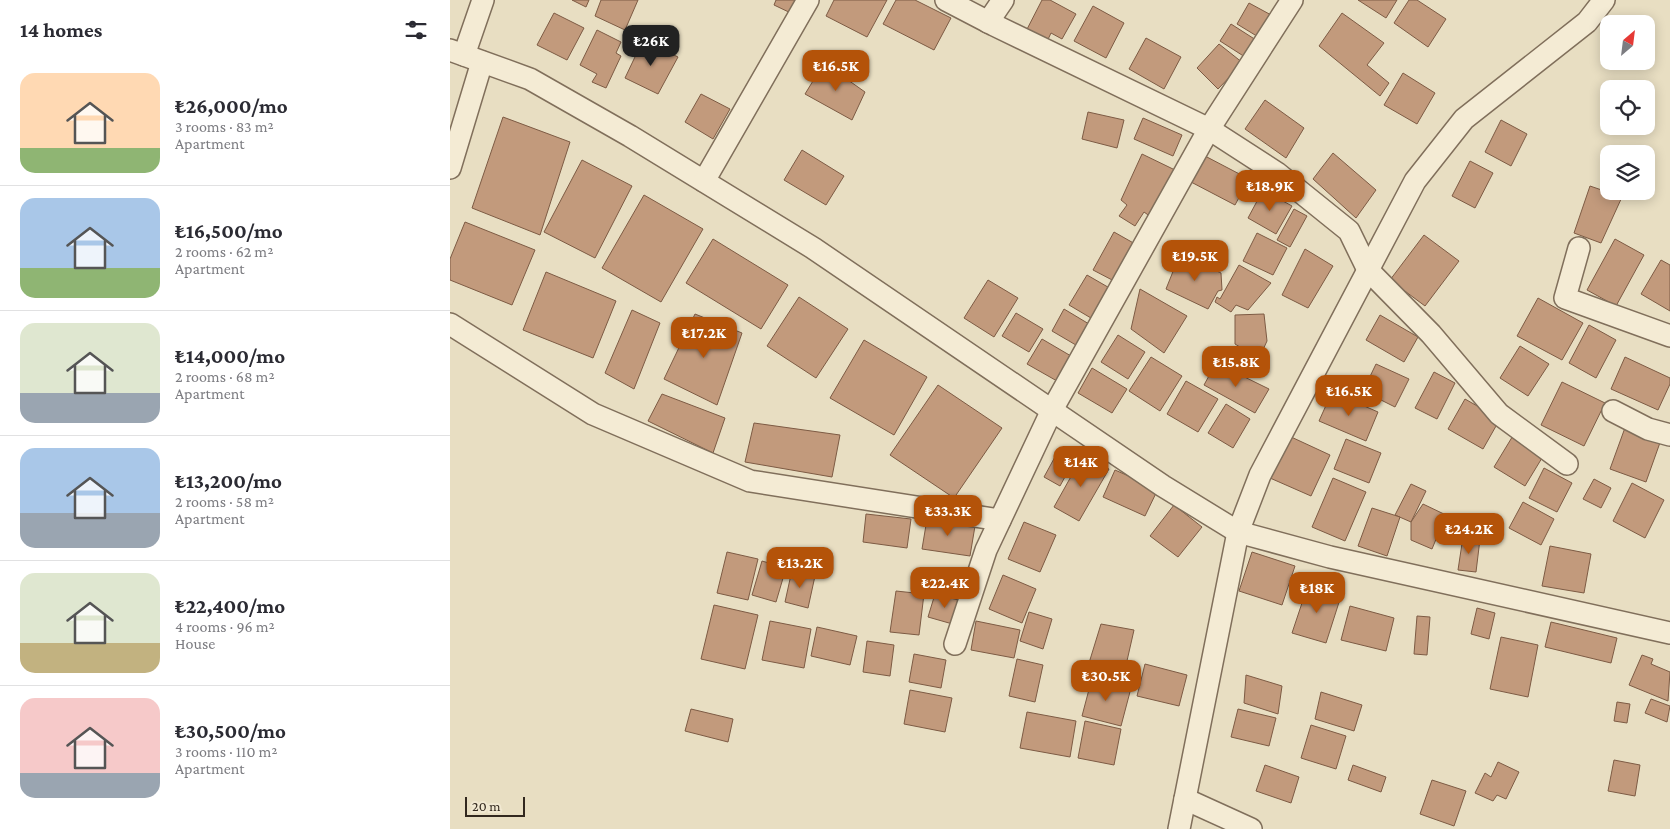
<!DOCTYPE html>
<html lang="en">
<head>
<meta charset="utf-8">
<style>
	:root { --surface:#fff; --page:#f7f7f7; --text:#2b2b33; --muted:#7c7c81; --line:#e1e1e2; --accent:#b45309 }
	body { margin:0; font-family:"Crimson Pro",serif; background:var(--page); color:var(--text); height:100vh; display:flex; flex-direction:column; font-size:19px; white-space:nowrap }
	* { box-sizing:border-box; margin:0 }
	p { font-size:16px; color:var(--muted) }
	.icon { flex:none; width:28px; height:28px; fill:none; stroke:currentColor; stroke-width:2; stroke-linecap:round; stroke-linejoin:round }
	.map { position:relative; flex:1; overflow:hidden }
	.drawer { display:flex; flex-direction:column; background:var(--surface); width:450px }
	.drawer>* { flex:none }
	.needle { width:32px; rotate:28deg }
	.controls { position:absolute; left:1150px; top:15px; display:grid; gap:10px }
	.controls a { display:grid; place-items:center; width:55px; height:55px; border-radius:10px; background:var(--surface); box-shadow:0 2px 12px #0003; font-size:25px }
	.scale { position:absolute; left:15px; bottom:12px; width:60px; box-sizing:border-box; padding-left:5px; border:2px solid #32281e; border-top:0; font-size:14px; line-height:18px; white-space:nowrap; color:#32281e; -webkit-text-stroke:4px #f1e8d1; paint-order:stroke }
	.price { position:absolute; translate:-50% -42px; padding:0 11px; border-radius:10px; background:var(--accent); color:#fff; font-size:16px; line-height:32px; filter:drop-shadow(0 1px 2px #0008) }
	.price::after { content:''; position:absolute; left:50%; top:30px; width:15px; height:11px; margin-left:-8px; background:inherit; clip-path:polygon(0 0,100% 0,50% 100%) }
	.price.selected { background:#222; color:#fff }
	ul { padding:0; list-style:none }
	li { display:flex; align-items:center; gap:15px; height:125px; padding:0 20px }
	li+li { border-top:1px solid var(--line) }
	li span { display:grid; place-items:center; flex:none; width:140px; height:100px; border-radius:15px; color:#555 }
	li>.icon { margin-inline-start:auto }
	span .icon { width:60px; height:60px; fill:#fffc; stroke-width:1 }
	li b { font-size:21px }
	h2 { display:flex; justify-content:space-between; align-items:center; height:60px; padding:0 20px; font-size:21px }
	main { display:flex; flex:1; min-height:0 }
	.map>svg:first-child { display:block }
	.building { fill:#c29a7c; stroke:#7d5b44 }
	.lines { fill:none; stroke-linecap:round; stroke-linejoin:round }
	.minor-casing { stroke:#806f5b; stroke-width:24 }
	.minor { stroke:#f4ebd4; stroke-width:21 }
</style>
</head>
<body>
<main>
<section class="drawer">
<h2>14 homes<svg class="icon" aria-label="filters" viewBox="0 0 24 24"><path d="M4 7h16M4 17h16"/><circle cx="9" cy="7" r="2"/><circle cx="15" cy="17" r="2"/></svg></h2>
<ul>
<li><span style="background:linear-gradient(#ffd9b3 75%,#8fb573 0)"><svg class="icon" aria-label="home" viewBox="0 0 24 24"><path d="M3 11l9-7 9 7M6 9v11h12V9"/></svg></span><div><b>₺26,000/mo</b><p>3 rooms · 83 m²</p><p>Apartment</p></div></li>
<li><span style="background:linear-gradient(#a9c7e8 70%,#8fb573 0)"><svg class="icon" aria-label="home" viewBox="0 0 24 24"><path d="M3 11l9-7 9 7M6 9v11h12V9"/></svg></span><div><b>₺16,500/mo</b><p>2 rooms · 62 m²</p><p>Apartment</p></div></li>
<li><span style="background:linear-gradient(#dfe7d0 70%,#9aa5b1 0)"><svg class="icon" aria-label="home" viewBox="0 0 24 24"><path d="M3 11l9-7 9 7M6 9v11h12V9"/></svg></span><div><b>₺14,000/mo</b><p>2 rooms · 68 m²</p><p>Apartment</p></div></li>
<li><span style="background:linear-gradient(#a9c7e8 65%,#9aa5b1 0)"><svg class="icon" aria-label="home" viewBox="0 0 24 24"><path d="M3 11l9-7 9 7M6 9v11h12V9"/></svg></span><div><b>₺13,200/mo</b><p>2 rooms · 58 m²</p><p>Apartment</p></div></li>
<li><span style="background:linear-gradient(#dfe7d0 70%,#c2b280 0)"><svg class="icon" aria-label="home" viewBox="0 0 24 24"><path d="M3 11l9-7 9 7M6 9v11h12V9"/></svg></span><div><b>₺22,400/mo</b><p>4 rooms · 96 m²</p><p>House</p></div></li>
<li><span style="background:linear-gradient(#f6c9c9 75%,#9aa5b1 0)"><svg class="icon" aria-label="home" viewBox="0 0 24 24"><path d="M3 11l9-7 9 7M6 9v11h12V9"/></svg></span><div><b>₺30,500/mo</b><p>3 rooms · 110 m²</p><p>Apartment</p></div></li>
</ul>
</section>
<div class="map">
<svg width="1220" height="829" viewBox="0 0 1220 829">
	<rect width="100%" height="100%" fill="#e8dec2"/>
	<g class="building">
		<path d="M 122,0 L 139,0 L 136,7 Z"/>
		<path d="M 151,0 L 188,0 L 175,30 L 145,16 Z"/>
		<path d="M 326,0 L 352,0 L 345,15 L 324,5 Z"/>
		<path d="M 384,0 L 437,0 L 417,37 L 376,16 Z"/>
		<path d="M 446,0 L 465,0 L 501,18 L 484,50 L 433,24 Z"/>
		<path d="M 592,0 L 600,0 L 626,14 L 612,39 L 601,33 L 594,48 L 573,37 Z"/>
		<path d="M 908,0 L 947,0 L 936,18 Z"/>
		<path d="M 959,0 L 967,0 L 996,19 L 978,47 L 944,23 Z"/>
		<path d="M 799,3 L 823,16 L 810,38 L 787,24 Z"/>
		<path d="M 643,6 L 674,23 L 656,58 L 624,41 Z"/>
		<path d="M 104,13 L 134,28 L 117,60 L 87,45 Z"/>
		<path d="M 892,13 L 934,43 L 917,65 L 939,83 L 930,96 L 869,46 Z"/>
		<path d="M 781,24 L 806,40 L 795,57 L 770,41 Z"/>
		<path d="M 147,30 L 171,42 L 166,53 L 171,56 L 156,88 L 142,82 L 147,74 L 130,65 Z"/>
		<path d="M 696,38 L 731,57 L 714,89 L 679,69 Z"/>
		<path d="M 193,40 L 228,57 L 208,94 L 175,78 Z"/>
		<path d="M 769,44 L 793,63 L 768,89 L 747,68 Z"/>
		<path d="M 374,63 L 415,92 L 402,120 L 355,94 Z"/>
		<path d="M 953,73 L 985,93 L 967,124 L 934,105 Z"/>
		<path d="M 251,94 L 280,109 L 263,139 L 235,122 Z"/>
		<path d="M 815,100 L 854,128 L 836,158 L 795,129 Z"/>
		<path d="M 638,112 L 674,120 L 667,148 L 632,139 Z"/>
		<path d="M 53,117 L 120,142 L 90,235 L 22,208 Z"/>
		<path d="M 693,118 L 732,135 L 723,156 L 684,139 Z"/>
		<path d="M 1051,120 L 1077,134 L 1061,166 L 1035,152 Z"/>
		<path d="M 352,150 L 394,176 L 376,205 L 334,180 Z"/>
		<path d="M 883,153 L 926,190 L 906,218 L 863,179 Z"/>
		<path d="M 692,154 L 725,170 L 701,217 L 694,212 L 685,226 L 669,216 L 677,205 L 671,200 Z"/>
		<path d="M 755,156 L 799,179 L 785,205 L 741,182 Z"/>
		<path d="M 132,160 L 182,186 L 145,258 L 94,232 Z"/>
		<path d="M 1020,161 L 1043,173 L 1025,208 L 1002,196 Z"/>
		<path d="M 1140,186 L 1172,197 L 1151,243 L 1124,233 Z"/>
		<path d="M 813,190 L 842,206 L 826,234 L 798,218 Z"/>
		<path d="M 194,195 L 253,229 L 211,302 L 152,268 Z"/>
		<path d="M 844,209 L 857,216 L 840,247 L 827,240 Z"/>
		<path d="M 15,222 L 85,250 L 62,305 L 0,280 L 0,259 Z"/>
		<path d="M 664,232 L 687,245 L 666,282 L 643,270 Z"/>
		<path d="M 807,233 L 837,248 L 823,275 L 793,261 Z"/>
		<path d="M 974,235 L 1009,261 L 975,306 L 940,280 Z"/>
		<path d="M 263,239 L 338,285 L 311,329 L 236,283 Z"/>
		<path d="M 1165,239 L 1194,255 L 1166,306 L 1137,290 Z"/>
		<path d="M 855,249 L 883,266 L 858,308 L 832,295 Z"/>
		<path d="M 730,254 L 771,273 L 772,290 L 768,291 L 758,309 L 716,289 Z"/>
		<path d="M 1211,260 L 1220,265 L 1220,311 L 1191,294 Z"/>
		<path d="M 789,265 L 821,283 L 798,310 L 786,305 L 781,312 L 765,302 L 767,297 L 770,299 Z"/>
		<path d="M 96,272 L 166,301 L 143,358 L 73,330 Z"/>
		<path d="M 637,275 L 663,290 L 646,321 L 619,305 Z"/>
		<path d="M 538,280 L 568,298 L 544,337 L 514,318 Z"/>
		<path d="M 690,289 L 737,316 L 714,353 L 681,329 Z"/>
		<path d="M 349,297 L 398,329 L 366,378 L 317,346 Z"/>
		<path d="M 1088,298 L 1133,323 L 1112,360 L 1067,336 Z"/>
		<path d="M 614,309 L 644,327 L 631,348 L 602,331 Z"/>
		<path d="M 182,310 L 210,323 L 184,389 L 155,373 Z"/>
		<path d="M 566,313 L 593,329 L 579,352 L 552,336 Z"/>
		<path d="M 245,314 L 292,333 L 267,405 L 214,379 Z"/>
		<path d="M 814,314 L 817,341 L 811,354 L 803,355 L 785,344 L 785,315 Z"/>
		<path d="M 930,315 L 968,337 L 954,362 L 916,340 Z"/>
		<path d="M 1139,325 L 1166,340 L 1146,378 L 1119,363 Z"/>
		<path d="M 668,335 L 695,352 L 678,379 L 651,362 Z"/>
		<path d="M 592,339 L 621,356 L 607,381 L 577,364 Z"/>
		<path d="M 414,340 L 477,377 L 444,435 L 380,398 Z"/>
		<path d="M 1070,346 L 1099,364 L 1078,396 L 1050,378 Z"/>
		<path d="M 701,357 L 732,376 L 710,411 L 679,391 Z"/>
		<path d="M 1175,357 L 1220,378 L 1220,384 L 1208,410 L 1161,389 Z"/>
		<path d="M 766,363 L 819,389 L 805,413 L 754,385 Z"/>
		<path d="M 926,364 L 959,379 L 945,407 L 913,391 Z"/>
		<path d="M 642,368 L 677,389 L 662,413 L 628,393 Z"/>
		<path d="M 984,372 L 1005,383 L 987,419 L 965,408 Z"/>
		<path d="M 736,381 L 768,399 L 748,432 L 717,414 Z"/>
		<path d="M 1112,382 L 1155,403 L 1134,446 L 1091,425 Z"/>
		<path d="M 488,385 L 552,428 L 504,498 L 440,455 Z"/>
		<path d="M 882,392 L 928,412 L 916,441 L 869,421 Z"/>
		<path d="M 212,394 L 275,418 L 263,453 L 198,421 Z"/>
		<path d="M 1015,399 L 1050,419 L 1033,449 L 998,429 Z"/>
		<path d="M 776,404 L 800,419 L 783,448 L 758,433 Z"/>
		<path d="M 304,423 L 390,435 L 382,477 L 295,462 Z"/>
		<path d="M 1176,425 L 1212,437 L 1196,482 L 1160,469 Z"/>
		<path d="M 1064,434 L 1095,453 L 1075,486 L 1044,467 Z"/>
		<path d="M 839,436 L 880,455 L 861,496 L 820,478 Z"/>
		<path d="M 896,439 L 931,453 L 919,483 L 884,469 Z"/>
		<path d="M 606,455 L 622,464 L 610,486 L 594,477 Z"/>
		<path d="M 633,455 L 659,469 L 629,521 L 604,507 Z"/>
		<path d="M 1094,468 L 1122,483 L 1107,512 L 1079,498 Z"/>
		<path d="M 665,470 L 708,489 L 695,516 L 653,497 Z"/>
		<path d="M 883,478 L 916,492 L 895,541 L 862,527 Z"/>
		<path d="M 1144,479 L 1161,488 L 1151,508 L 1133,499 Z"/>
		<path d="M 1182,483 L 1214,500 L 1195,538 L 1163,521 Z"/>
		<path d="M 961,484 L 976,491 L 961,522 L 945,515 Z"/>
		<path d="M 1073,502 L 1104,519 L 1091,545 L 1059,528 Z"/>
		<path d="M 973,504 L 996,515 L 982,549 L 961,540 L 961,522 Z"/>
		<path d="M 724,505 L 752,527 L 728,557 L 700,536 Z"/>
		<path d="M 922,508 L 950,517 L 937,556 L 908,546 Z"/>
		<path d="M 416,514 L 461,519 L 457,548 L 413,542 Z"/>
		<path d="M 477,519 L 525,526 L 520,556 L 472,549 Z"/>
		<path d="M 574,522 L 606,535 L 590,572 L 558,559 Z"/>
		<path d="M 1013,537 L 1030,539 L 1026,572 L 1008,570 Z"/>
		<path d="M 1100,546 L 1141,554 L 1134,593 L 1092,586 Z"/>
		<path d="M 277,552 L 308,559 L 298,600 L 267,593 Z"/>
		<path d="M 802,552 L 845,566 L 832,605 L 789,591 Z"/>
		<path d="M 312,561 L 336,568 L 326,602 L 302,595 Z"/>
		<path d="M 499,568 L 521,575 L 513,598 L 491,590 Z"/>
		<path d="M 342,570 L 365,576 L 358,608 L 335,602 Z"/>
		<path d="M 553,575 L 586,589 L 572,623 L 539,609 Z"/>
		<path d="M 858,585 L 891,596 L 876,643 L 842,633 Z"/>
		<path d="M 446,591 L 474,594 L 469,635 L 440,632 Z"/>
		<path d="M 485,594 L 512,601 L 506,625 L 478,617 Z"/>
		<path d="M 264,605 L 308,615 L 295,669 L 251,659 Z"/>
		<path d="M 900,606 L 944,618 L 936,651 L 891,640 Z"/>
		<path d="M 1027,608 L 1045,613 L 1039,639 L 1021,634 Z"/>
		<path d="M 579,612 L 602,619 L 593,649 L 570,641 Z"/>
		<path d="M 967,616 L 980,617 L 977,655 L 964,654 Z"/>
		<path d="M 320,621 L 361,629 L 354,668 L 312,660 Z"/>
		<path d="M 526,621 L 570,630 L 564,658 L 521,650 Z"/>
		<path d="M 1101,622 L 1167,638 L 1161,663 L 1095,647 Z"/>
		<path d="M 651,624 L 684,630 L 674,674 L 639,663 Z"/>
		<path d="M 367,627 L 407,636 L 400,665 L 361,656 Z"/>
		<path d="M 1051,637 L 1088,645 L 1078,697 L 1040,689 Z"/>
		<path d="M 417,641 L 444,645 L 440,676 L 413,672 Z"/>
		<path d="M 464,654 L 496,660 L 491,688 L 459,682 Z"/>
		<path d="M 1192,655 L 1203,659 L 1201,664 L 1220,672 L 1218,701 L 1179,685 Z"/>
		<path d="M 567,659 L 593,665 L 585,702 L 559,696 Z"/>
		<path d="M 695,664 L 737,675 L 729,706 L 687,696 Z"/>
		<path d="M 796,675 L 832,686 L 828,714 L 794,703 Z"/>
		<path d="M 642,678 L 681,688 L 671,726 L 632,716 Z"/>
		<path d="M 460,690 L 502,698 L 495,732 L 454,724 Z"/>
		<path d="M 871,692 L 912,705 L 904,731 L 865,719 Z"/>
		<path d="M 1201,699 L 1220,706 L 1217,722 L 1195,713 Z"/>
		<path d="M 1167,702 L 1180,704 L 1177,723 L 1164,721 Z"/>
		<path d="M 241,709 L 283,719 L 278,742 L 235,731 Z"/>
		<path d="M 788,709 L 826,718 L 819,746 L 781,737 Z"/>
		<path d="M 577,712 L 626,721 L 620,757 L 570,748 Z"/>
		<path d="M 635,721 L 671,729 L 664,765 L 628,758 Z"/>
		<path d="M 861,725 L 896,736 L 886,769 L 851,758 Z"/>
		<path d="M 1164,760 L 1190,765 L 1185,796 L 1158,791 Z"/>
		<path d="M 1048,762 L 1069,772 L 1056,799 L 1047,795 L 1043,801 L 1025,793 L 1035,773 L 1041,777 Z"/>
		<path d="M 815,765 L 849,777 L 841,803 L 806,791 Z"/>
		<path d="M 903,765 L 936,777 L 931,792 L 898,780 Z"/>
		<path d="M 982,780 L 1016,791 L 1004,826 L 970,814 Z"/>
	</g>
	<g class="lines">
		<g class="minor-casing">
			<g id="minor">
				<path d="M 496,0 L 544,25 L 759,129 L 827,173 L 899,231 L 918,270 L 981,334 L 1049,414 L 1117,464"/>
				<path d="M 538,22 L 553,0"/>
				<path d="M 0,50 L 80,79 L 180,136 L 363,248 L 713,486 L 788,532 L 880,557 L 1220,633"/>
				<path d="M 14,55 L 33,0"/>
				<path d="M 0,168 L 32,62"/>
				<path d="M 254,181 L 358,0"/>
				<path d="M 1129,248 L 1115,298 L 1220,336"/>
				<path d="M 0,324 L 143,414 L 300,481 L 550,520"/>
				<path d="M 1163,411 L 1198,429 L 1220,435"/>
				<path d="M 505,644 L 536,550 L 602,410 L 759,129 L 842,0"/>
				<path d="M 735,799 L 801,829"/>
				<path d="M 729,829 L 788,532 L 810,475 L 965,181 L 1014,119 L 1137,22 L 1154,0"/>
			</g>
		</g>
		<use href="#minor" class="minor"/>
	</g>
</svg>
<div class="controls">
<a><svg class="needle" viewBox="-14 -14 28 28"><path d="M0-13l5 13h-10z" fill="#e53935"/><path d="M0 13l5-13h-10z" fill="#7c7c81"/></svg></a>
<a><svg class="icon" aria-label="locate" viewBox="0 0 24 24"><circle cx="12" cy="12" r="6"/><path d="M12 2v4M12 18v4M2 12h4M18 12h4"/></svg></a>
<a><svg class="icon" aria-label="layers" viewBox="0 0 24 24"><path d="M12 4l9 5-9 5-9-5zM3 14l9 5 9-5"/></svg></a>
</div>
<div class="scale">20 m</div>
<b class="price selected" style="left:201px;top:67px">₺26K</b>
<b class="price" style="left:386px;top:92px">₺16.5K</b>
<b class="price" style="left:820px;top:212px">₺18.9K</b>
<b class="price" style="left:745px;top:282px">₺19.5K</b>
<b class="price" style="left:254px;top:359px">₺17.2K</b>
<b class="price" style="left:786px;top:388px">₺15.8K</b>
<b class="price" style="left:899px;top:417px">₺16.5K</b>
<b class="price" style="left:631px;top:488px">₺14K</b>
<b class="price" style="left:498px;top:537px">₺33.3K</b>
<b class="price" style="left:1019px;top:555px">₺24.2K</b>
<b class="price" style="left:350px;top:589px">₺13.2K</b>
<b class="price" style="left:495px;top:609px">₺22.4K</b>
<b class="price" style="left:867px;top:614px">₺18K</b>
<b class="price" style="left:656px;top:702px">₺30.5K</b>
</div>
</main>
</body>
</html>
